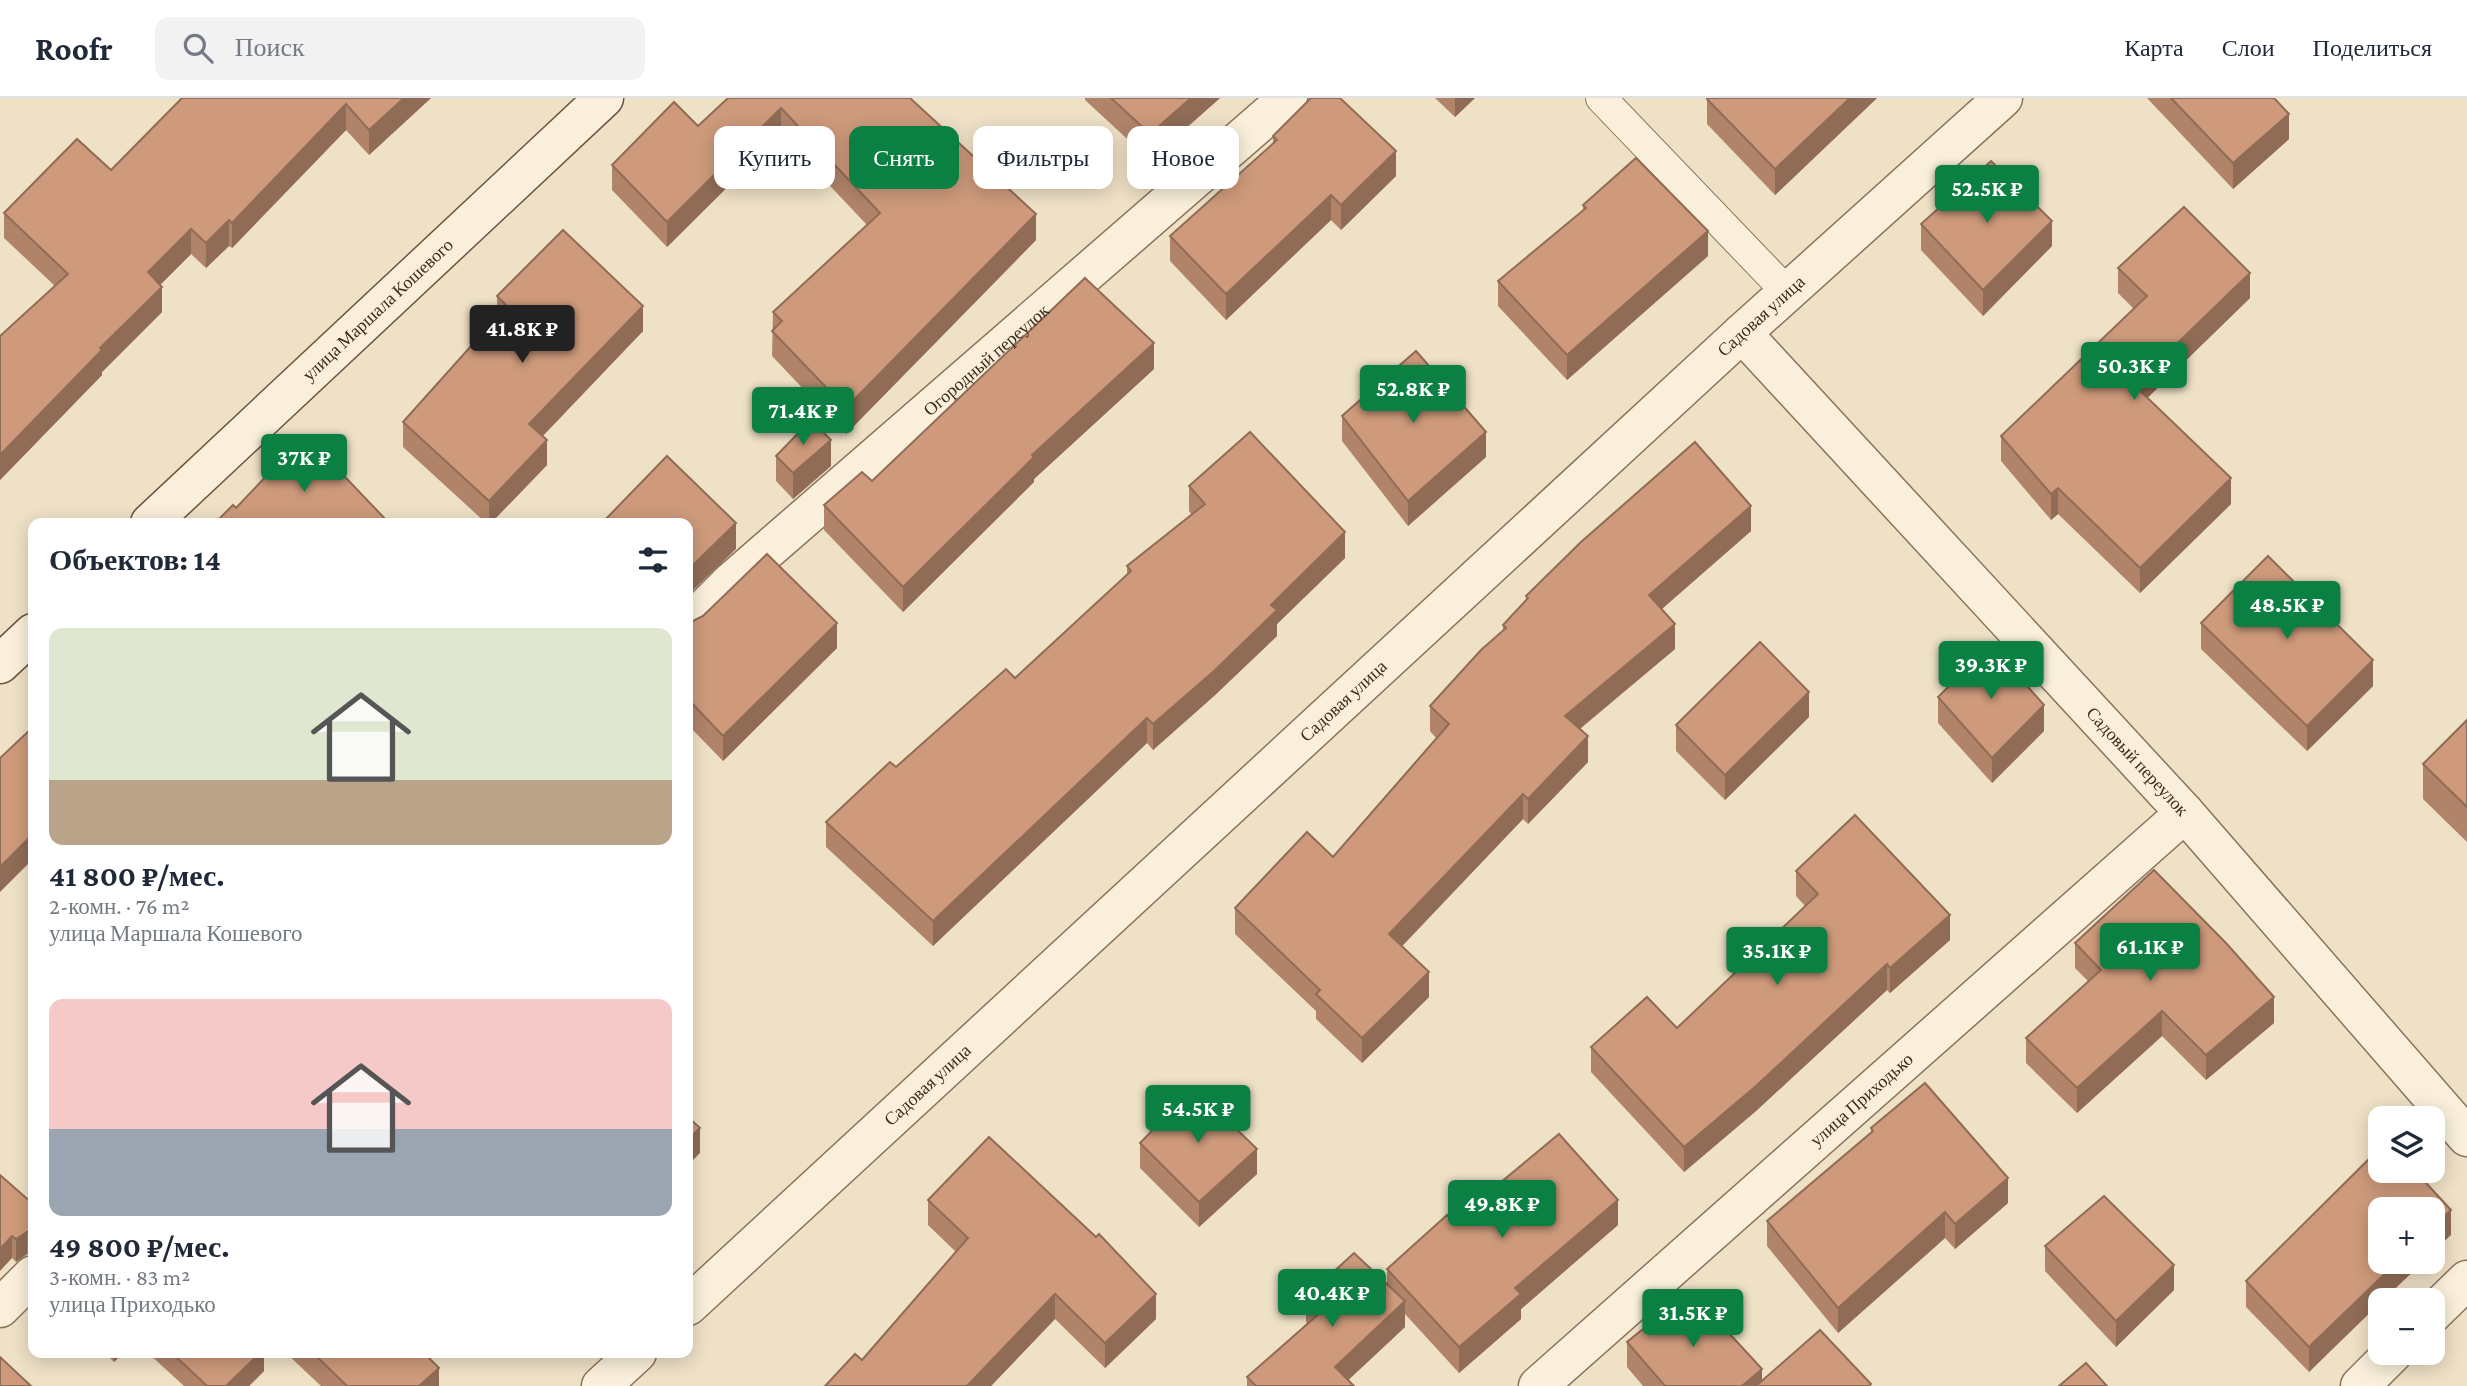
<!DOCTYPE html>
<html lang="ru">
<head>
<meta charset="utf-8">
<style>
	:root { --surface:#fff; --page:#f2f2f3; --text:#1f2937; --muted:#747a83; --line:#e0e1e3; --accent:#0b8043 }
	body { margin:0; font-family:"Crimson Pro",serif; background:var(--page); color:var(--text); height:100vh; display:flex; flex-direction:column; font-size:26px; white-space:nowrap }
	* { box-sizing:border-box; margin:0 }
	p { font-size:23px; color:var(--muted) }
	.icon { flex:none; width:38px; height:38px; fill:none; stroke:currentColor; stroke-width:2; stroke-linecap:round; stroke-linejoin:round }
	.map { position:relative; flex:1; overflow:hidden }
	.side { position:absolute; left:28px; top:420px; width:665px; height:840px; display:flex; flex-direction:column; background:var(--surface); border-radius:14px; box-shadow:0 4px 18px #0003 }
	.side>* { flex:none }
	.guide { position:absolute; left:714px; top:28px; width:665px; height:63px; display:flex; gap:14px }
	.buttons { position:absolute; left:2368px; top:1008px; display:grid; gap:14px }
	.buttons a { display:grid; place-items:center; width:77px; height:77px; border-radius:14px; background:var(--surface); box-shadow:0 4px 18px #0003; font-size:35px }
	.price { position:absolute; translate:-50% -60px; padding:0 16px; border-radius:7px; background:var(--accent); color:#fff; font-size:23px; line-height:46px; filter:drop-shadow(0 2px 4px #0008) }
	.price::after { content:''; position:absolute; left:50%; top:42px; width:21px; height:16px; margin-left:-10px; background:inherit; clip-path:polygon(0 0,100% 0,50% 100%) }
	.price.current { background:#222; color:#fff }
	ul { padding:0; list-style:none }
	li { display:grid; align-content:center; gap:14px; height:371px; padding:0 21px }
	li span { display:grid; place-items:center; height:217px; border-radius:14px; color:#555 }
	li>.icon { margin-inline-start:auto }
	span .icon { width:126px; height:126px; fill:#fffc; stroke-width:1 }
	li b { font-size:30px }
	h2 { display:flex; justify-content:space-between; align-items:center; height:84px; padding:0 21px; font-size:30px }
	.chip { padding:0 24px; border-radius:14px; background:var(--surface); box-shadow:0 4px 18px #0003; font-size:24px; line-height:63px }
	.chip.current { background:var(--accent); color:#fff }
	header { display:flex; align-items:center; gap:42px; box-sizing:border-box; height:98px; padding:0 35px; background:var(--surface); border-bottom:2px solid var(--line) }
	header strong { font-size:33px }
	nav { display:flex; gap:38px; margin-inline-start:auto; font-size:24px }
	.search { width:490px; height:63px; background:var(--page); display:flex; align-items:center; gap:18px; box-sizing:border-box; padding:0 24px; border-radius:14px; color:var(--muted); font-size:26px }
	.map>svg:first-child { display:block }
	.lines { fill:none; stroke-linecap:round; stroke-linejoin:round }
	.service-casing { stroke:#8b735b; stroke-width:32 }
	.minor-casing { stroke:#8b735b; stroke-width:41 }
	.secondary-casing { stroke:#6d543e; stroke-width:41 }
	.service { stroke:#f9efda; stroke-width:30 }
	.minor { stroke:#f9efda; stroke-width:38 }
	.secondary { stroke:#f9efda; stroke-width:38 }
	.wall { fill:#b1846a }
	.shaded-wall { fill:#906c56 }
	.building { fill:#ce9a7b; stroke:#906c56; stroke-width:2 }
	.labels { text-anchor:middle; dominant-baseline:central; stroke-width:6; stroke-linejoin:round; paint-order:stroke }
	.street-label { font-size:18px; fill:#3b2b1f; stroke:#f6ecd6 }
</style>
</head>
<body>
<header>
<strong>Roofr</strong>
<div class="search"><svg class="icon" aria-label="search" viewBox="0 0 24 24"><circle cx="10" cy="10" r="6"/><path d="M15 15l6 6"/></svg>Поиск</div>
<nav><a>Карта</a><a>Слои</a><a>Поделиться</a></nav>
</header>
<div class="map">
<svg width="2467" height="1288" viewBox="0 0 2467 1288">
	<rect width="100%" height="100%" fill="#efe1c6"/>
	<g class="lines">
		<g class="service-casing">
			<path id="service" d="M 1601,0 L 1787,194"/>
		</g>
		<g class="minor-casing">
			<g id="minor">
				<path id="s1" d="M 1742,235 L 2185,715 L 2467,1039"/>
				<path id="s2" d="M 688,527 L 732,483 L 1288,0"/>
				<path id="s3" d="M 688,1208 L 1742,235 L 2003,0"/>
				<path d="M 0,1210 L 33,1177"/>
				<path d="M 2432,1216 L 2467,1182"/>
				<path d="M 601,1288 L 637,1255"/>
				<path id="s4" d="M 1538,1288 L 2185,715"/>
				<path d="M 2360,1288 L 2393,1255"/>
			</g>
		</g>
		<g class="secondary-casing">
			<g id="secondary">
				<path id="s5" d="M 150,425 L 604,0"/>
				<path d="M 0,566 L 33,535"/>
			</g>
		</g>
		<use href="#service" class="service"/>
		<use href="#minor" class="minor"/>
		<use href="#secondary" class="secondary"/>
	</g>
	<g class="wall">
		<path d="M 182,0 L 431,0 L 369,57 L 346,32 L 232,150 L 229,148 L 206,170 L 191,156 L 160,187 L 162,214 L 102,274 L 102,277 L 0,382 L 0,238 L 55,188 L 4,140 L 4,115 L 111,72 Z"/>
		<path d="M 728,0 L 910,0 L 1036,142 L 846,336 L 772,258 L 773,214 L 867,127 L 781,36 L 667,149 L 612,92 L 612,67 L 698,28 Z"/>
		<path d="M 1085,0 L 1220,0 L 1150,62 L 1085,2 Z"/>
		<path d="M 1435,0 L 1475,0 L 1455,19 Z"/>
		<path d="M 1877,0 L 1775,97 L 1707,26 L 1707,1 Z"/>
		<path d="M 2147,0 L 2274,0 L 2289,41 L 2233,91 Z"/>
		<path d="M 1273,38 L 1396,78 L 1341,132 L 1331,122 L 1226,222 L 1170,163 L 1170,138 L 1273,46 Z"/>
		<path d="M 1583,107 L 1708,158 L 1567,282 L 1498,208 L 1498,183 L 1583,113 Z"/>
		<path d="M 1921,126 L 2052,148 L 1983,218 L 1921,152 Z"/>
		<path d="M 2118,170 L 2250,200 L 2147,300 L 2231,406 L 2140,495 L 2058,416 L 2051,422 L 2001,363 L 2001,338 L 2134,211 L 2118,195 Z"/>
		<path d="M 497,198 L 643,233 L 543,338 L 547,367 L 491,425 L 486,425 L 403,349 L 403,324 L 497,218 Z"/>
		<path d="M 1154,271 L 1034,381 L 1034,384 L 903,514 L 824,432 L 824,407 L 872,383 Z"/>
		<path d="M 1342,318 L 1486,359 L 1408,428 L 1342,343 Z"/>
		<path d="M 776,358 L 831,368 L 793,401 L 776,383 Z"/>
		<path d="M 1189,388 L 1345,460 L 1277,526 L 1277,538 L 1214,598 L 1153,652 L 1147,645 L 933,848 L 826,749 L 826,724 L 896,669 L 1015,580 L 1127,477 L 1127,468 L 1192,417 L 1189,413 Z"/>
		<path d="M 1751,433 L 1662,511 L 1675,551 L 1580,631 L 1588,664 L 1528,726 L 1523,721 L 1401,848 L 1429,899 L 1362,965 L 1316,921 L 1316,913 L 1235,836 L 1235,810 L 1333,759 L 1436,640 L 1430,633 L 1430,608 L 1503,532 L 1503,527 L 1526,502 L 1526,498 Z"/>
		<path d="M 688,523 L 693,523 L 837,550 L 723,663 L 688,627 Z"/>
		<path d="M 2201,525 L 2373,588 L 2307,653 L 2201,551 Z"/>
		<path d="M 1938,599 L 2044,633 L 1992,685 L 1938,625 Z"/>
		<path d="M 1809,619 L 1725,702 L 1676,653 L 1676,627 Z"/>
		<path d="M 2467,622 L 2467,744 L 2423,701 L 2423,666 Z"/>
		<path d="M 1796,773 L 1950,842 L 1890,895 L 1887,892 L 1756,1013 L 1684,1074 L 1591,974 L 1591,949 L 1677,930 L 1805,808 L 1796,798 Z"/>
		<path d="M 2075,845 L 2274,925 L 2206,982 L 2162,938 L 2077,1015 L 2026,965 L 2026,940 L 2088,883 L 2075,870 Z"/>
		<path d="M 1871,1030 L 2008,1105 L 1955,1151 L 1945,1140 L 1838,1235 L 1767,1148 L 1767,1123 L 1871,1035 Z"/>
		<path d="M 1140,1045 L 1257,1076 L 1199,1129 L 1140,1070 Z"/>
		<path d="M 0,1077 L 33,1106 L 33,1156 L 27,1156 L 16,1164 L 12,1160 Z"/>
		<path d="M 928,1102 L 1156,1221 L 1105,1270 L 1055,1221 L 991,1288 L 825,1288 L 862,1262 L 956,1154 L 928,1127 Z"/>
		<path d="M 1453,1124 L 1618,1127 L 1521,1211 L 1521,1221 L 1459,1275 L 1405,1216 L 1405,1229 L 1348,1282 L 1354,1288 L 1247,1288 L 1247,1279 L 1307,1226 L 1306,1224 L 1306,1199 L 1387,1187 L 1387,1171 Z"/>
		<path d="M 2451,1137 L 2380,1164 L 2423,1164 L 2383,1202 L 2380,1202 L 2309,1274 L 2246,1209 L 2246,1183 Z"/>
		<path d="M 2045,1148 L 2174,1192 L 2116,1249 L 2045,1173 Z"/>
		<path d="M 1627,1244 L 1762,1283 L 1871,1288 L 1643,1288 L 1627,1269 Z"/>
		<path d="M 105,1255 L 123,1255 L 114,1264 Z"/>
		<path d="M 148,1255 L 264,1255 L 264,1273 L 249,1288 L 184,1288 Z"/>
		<path d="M 286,1255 L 424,1255 L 439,1288 L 321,1288 Z"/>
	</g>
	<g class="shaded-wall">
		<path d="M 404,0 L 431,0 L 369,57 L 369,32 Z"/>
		<path d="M 1191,0 L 1220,0 L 1150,62 L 1150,36 Z"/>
		<path d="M 1455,0 L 1475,0 L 1455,19 Z"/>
		<path d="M 1850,0 L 1877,0 L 1775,97 L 1775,71 Z"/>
		<path d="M 346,6 L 346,32 L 232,150 L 232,125 Z"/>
		<path d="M 781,10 L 781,36 L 667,149 L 667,124 Z"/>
		<path d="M 2289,16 L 2289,41 L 2233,91 L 2233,65 Z"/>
		<path d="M 1396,53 L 1396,78 L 1341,132 L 1341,107 Z"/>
		<path d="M 1331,97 L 1331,122 L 1226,222 L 1226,196 Z"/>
		<path d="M 1036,116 L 1036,142 L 846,336 L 846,310 Z"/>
		<path d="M 229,122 L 229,148 L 206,170 L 206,145 Z"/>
		<path d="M 2052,123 L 2052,148 L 1983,218 L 1983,192 Z"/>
		<path d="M 191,131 L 191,156 L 148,199 L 148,174 Z"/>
		<path d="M 1708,133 L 1708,158 L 1567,282 L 1567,257 Z"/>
		<path d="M 2250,175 L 2250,200 L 2134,313 L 2134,287 Z"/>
		<path d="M 162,189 L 162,214 L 102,274 L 102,277 L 0,382 L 0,357 L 100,250 Z"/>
		<path d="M 643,208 L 643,233 L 529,352 L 529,326 Z"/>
		<path d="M 1154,245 L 1154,271 L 1034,381 L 1034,384 L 903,514 L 903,489 L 1032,357 Z"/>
		<path d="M 1486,334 L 1486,359 L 1408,428 L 1408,403 Z"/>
		<path d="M 547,342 L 547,367 L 491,425 L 489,425 L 489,403 Z"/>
		<path d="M 831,342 L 831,368 L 793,401 L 793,375 Z"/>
		<path d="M 2231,380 L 2231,406 L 2140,495 L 2140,470 Z"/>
		<path d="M 2058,390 L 2058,416 L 2051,422 L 2051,396 Z"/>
		<path d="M 1751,408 L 1751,433 L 1649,522 L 1649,497 Z"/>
		<path d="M 736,425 L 736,451 L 688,497 L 688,472 Z"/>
		<path d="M 1345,434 L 1345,460 L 1277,526 L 1277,538 L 1214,598 L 1153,652 L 1153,626 L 1271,507 Z"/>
		<path d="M 837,525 L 837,550 L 723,663 L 723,638 Z"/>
		<path d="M 1675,526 L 1675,551 L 1565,643 L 1565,618 Z"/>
		<path d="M 2373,562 L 2373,588 L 2307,653 L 2307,628 Z"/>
		<path d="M 1809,594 L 1809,619 L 1725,702 L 1725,677 Z"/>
		<path d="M 2044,607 L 2044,633 L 1992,685 L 1992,660 Z"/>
		<path d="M 1147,620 L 1147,645 L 933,848 L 933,823 Z"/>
		<path d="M 1588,638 L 1588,664 L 1528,726 L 1528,701 Z"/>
		<path d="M 1523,696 L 1523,721 L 1389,862 L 1389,836 Z"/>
		<path d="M 33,736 L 33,761 L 0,794 L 0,769 Z"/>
		<path d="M 1950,817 L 1950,842 L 1890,895 L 1890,870 Z"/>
		<path d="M 1887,866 L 1887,892 L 1756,1013 L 1684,1074 L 1684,1049 Z"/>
		<path d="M 1429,874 L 1429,899 L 1362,965 L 1362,940 Z"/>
		<path d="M 2274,899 L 2274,925 L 2206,982 L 2206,957 Z"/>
		<path d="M 2162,913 L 2162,938 L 2077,1015 L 2077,990 Z"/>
		<path d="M 700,1030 L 700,1055 L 688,1067 L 688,1041 Z"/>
		<path d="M 1257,1051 L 1257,1076 L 1199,1129 L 1199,1104 Z"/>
		<path d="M 2008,1080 L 2008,1105 L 1955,1151 L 1955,1126 Z"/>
		<path d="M 1618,1102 L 1618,1127 L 1521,1211 L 1521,1221 L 1459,1275 L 1459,1249 L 1515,1190 Z"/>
		<path d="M 2451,1112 L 2451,1137 L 2432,1155 L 2432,1130 Z"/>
		<path d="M 1945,1114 L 1945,1140 L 1838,1235 L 1838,1210 Z"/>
		<path d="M 27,1134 L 27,1156 L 16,1164 L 16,1141 Z"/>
		<path d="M 12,1138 L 12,1160 L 0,1173 L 0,1151 Z"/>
		<path d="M 2397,1164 L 2423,1164 L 2383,1202 L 2380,1202 L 2380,1205 L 2309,1274 L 2309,1249 Z"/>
		<path d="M 2174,1167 L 2174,1192 L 2116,1249 L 2116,1223 Z"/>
		<path d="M 1055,1196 L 1055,1221 L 991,1288 L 967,1288 Z"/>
		<path d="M 1156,1196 L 1156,1221 L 1105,1270 L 1105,1245 Z"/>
		<path d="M 1405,1203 L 1405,1229 L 1342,1288 L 1335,1269 Z"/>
		<path d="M 114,1255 L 123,1255 L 114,1264 Z"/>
		<path d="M 260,1255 L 264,1255 L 264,1273 L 249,1288 L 226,1288 Z"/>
		<path d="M 439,1270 L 439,1288 L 419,1288 Z"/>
		<path d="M 1762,1271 L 1762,1288 L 1742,1288 Z"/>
	</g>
	<g class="building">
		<path d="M 182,0 L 404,0 L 369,32 L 346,6 L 232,125 L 229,122 L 206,145 L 191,131 L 148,174 L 162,189 L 100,250 L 102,252 L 0,357 L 0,238 L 68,176 L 4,115 L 77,41 L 111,72 Z"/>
		<path d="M 728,0 L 910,0 L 1036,116 L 846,310 L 772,233 L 782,223 L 773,214 L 880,115 L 781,10 L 667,124 L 612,67 L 674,4 L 698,28 Z"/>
		<path d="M 1111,0 L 1191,0 L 1150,36 Z"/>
		<path d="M 1311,0 L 1340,0 L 1396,53 L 1341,107 L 1331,97 L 1226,196 L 1170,138 L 1277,42 L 1273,38 Z"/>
		<path d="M 1708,0 L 1850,0 L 1775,71 L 1707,1 Z"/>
		<path d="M 2171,0 L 2274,0 L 2289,16 L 2233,65 Z"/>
		<path d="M 1636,60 L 1708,133 L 1567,257 L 1498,183 L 1586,110 L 1583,107 Z"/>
		<path d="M 1991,63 L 2052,123 L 1983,192 L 1921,126 Z"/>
		<path d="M 2184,109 L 2250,175 L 2134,287 L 2231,380 L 2140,470 L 2058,390 L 2051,396 L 2001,338 L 2147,198 L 2118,170 Z"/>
		<path d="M 563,132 L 643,208 L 529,326 L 547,342 L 489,403 L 403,324 L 507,208 L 497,198 Z"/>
		<path d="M 1085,180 L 1154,245 L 1032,357 L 1034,359 L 903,489 L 824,407 L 862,374 L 872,383 Z"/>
		<path d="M 1416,253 L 1486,334 L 1408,403 L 1342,318 Z"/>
		<path d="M 811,322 L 831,342 L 793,375 L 776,358 Z"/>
		<path d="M 1250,334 L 1345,434 L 1271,507 L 1277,512 L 1214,573 L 1153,626 L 1147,620 L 933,823 L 826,724 L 890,664 L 896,669 L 1006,571 L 1015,580 L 1131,473 L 1127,468 L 1205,406 L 1189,388 Z"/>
		<path d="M 305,337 L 389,425 L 215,425 L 233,407 L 236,410 Z"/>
		<path d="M 1695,344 L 1751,408 L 1649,497 L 1675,526 L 1565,618 L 1588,638 L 1528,701 L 1523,696 L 1389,836 L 1429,874 L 1362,940 L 1316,896 L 1320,892 L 1235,810 L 1307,734 L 1333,759 L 1449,626 L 1430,608 L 1481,552 L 1506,530 L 1503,527 L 1528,500 L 1526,498 L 1581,444 Z"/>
		<path d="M 667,358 L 736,425 L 688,472 L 688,425 L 602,425 Z"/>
		<path d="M 767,456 L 837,525 L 723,638 L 688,601 L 688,523 L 693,523 L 703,518 Z"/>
		<path d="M 2268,458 L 2373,562 L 2307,628 L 2201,525 Z"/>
		<path d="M 1760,544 L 1809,594 L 1725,677 L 1676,627 Z"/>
		<path d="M 1991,547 L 2044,607 L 1992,660 L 1938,599 Z"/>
		<path d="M 2467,622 L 2467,709 L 2423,666 Z"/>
		<path d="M 33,629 L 33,736 L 0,769 L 0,660 Z"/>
		<path d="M 1855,717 L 1950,817 L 1890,870 L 1887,866 L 1756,988 L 1684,1049 L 1591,949 L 1647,899 L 1677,930 L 1818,796 L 1796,773 Z"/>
		<path d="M 2154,772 L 2226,845 L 2274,899 L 2206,957 L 2162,913 L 2077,990 L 2026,940 L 2101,872 L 2075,845 Z"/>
		<path d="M 1925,985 L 2008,1080 L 1955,1126 L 1945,1114 L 1838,1210 L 1767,1123 L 1873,1033 L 1871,1030 Z"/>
		<path d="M 1194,990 L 1257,1051 L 1199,1104 L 1140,1045 Z"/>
		<path d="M 688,1019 L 700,1030 L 688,1041 Z"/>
		<path d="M 1559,1036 L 1618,1102 L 1515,1190 L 1521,1196 L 1459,1249 L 1387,1171 L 1447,1117 L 1453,1124 Z"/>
		<path d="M 989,1039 L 1096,1139 L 1099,1136 L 1156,1196 L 1105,1245 L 1055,1196 L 967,1288 L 825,1288 L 855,1256 L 862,1262 L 968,1140 L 928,1102 Z"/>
		<path d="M 2380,1050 L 2380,1073 L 2415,1073 L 2451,1112 L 2432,1130 L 2432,1111 L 2380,1111 L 2380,1164 L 2397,1164 L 2309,1249 L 2246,1183 Z"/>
		<path d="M 0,1077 L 33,1106 L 33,1134 L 27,1134 L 16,1141 L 12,1138 L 0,1151 Z"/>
		<path d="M 2104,1098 L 2174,1167 L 2116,1223 L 2045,1148 Z"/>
		<path d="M 1354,1155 L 1405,1203 L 1335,1269 L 1354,1288 L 1256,1288 L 1247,1279 L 1321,1214 L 1306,1199 Z"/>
		<path d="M 1690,1193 L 1762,1271 L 1742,1288 L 1665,1288 L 1627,1244 Z"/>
		<path d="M 1820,1232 L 1871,1286 L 1869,1288 L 1756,1288 Z"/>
		<path d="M 172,1255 L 260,1255 L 226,1288 L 207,1288 Z"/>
		<path d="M 313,1255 L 424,1255 L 439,1270 L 419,1288 L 347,1288 Z"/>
		<path d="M 0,1259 L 31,1288 L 0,1288 Z"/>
		<path d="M 2086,1265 L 2107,1288 L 2059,1288 Z"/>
	</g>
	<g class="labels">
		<g class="street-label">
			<text stroke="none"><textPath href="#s5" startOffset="312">улица Маршала Кошевого</textPath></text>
			<text stroke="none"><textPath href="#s3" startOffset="1460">Садовая улица</textPath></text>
			<text stroke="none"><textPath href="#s2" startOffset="399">Огородный переулок</textPath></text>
			<text stroke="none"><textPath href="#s3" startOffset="892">Садовая улица</textPath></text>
			<text stroke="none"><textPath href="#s1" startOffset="583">Садовый переулок</textPath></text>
			<text stroke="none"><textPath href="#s3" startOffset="326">Садовая улица</textPath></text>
			<text stroke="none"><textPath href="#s4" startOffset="432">улица Приходько</textPath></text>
		</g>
	</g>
</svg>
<div class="buttons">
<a><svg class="icon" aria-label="layers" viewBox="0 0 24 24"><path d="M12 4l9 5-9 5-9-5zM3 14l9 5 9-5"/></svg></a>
<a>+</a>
<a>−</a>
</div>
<b class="price" style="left:1987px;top:127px">52.5K ₽</b>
<b class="price current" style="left:522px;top:267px">41.8K ₽</b>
<b class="price" style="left:2134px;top:304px">50.3K ₽</b>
<b class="price" style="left:1413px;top:327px">52.8K ₽</b>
<b class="price" style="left:803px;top:349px">71.4K ₽</b>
<b class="price" style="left:304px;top:396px">37K ₽</b>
<b class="price" style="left:2287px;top:543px">48.5K ₽</b>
<b class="price" style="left:1991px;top:603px">39.3K ₽</b>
<b class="price" style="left:2150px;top:885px">61.1K ₽</b>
<b class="price" style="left:1777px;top:889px">35.1K ₽</b>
<b class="price" style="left:1198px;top:1047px">54.5K ₽</b>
<b class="price" style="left:1502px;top:1142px">49.8K ₽</b>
<b class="price" style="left:1332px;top:1231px">40.4K ₽</b>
<b class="price" style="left:1693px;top:1251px">31.5K ₽</b>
<div class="guide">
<a class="chip">Купить</a>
<a class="chip current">Снять</a>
<a class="chip">Фильтры</a>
<a class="chip">Новое</a>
</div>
<section class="side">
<h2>Объектов: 14<svg class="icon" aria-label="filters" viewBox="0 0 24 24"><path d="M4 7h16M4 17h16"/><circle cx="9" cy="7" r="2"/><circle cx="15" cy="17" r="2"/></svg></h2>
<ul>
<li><span style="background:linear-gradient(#dfe7d0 70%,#b9a48a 0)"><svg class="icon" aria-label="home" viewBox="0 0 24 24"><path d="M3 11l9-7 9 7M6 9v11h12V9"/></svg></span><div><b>41 800 ₽/мес.</b><p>2-комн. · 76 m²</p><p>улица Маршала Кошевого</p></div></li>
<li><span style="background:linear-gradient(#f6c9c9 60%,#9aa5b1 0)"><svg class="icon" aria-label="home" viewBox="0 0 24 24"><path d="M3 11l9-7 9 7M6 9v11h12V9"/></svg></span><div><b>49 800 ₽/мес.</b><p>3-комн. · 83 m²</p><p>улица Приходько</p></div></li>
</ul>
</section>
</div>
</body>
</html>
